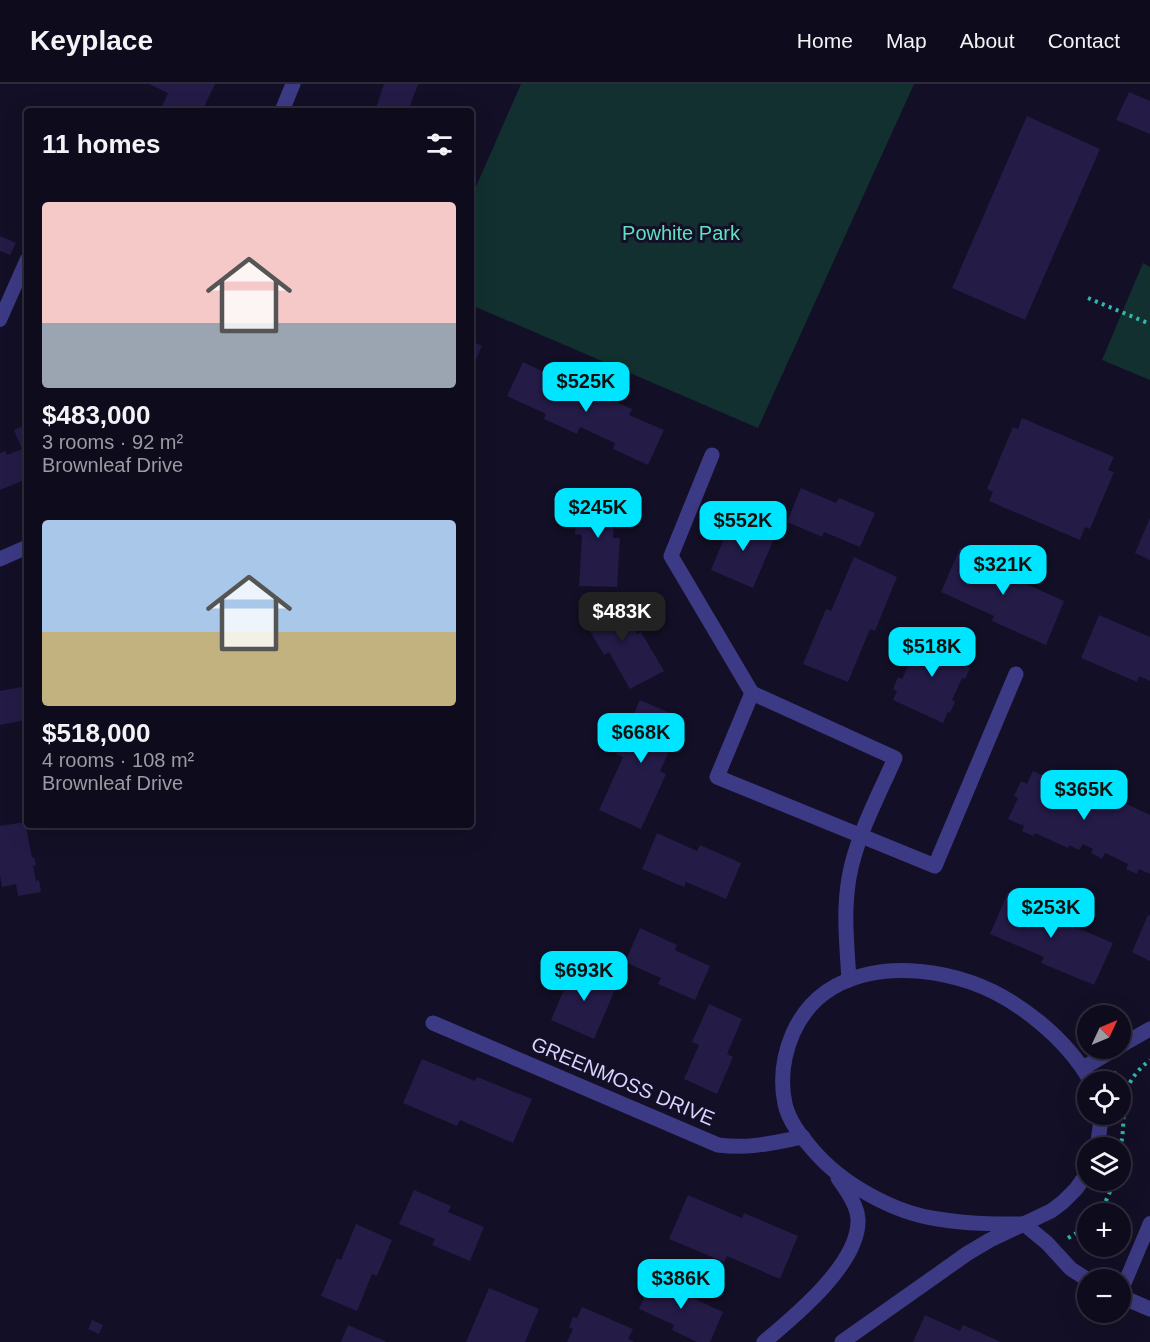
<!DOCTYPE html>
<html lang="en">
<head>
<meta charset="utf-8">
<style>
	:root { --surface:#0e0b1c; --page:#1c1929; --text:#f1f3f6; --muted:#9b9ba3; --line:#2e2b3b; --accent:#00e5ff }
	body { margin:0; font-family:Arial,sans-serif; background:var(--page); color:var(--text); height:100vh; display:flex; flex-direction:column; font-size:22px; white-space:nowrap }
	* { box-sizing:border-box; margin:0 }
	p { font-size:20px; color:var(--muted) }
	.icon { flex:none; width:33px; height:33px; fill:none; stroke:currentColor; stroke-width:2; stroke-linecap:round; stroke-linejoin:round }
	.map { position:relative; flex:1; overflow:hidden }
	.sheet { position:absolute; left:24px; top:24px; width:450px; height:720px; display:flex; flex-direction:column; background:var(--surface); border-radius:6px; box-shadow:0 6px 24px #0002,0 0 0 2px var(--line) }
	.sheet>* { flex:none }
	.needle { width:39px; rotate:46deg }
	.controls { position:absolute; left:1077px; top:921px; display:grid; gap:12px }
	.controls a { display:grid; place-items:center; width:54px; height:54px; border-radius:50%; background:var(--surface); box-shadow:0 6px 24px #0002,0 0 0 2px var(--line); font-size:30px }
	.price { position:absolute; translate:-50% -51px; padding:0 14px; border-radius:12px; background:var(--accent); color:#111; font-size:20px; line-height:39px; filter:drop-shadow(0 2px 3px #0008) }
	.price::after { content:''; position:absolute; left:50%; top:36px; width:18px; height:14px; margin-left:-9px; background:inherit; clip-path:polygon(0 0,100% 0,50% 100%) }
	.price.active { background:#222; color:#fff }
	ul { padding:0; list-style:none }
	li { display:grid; align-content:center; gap:12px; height:318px; padding:0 18px }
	li span { display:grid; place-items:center; height:186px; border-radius:6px; color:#555 }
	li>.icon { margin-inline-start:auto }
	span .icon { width:108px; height:108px; fill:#fffc; stroke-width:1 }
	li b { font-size:26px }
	h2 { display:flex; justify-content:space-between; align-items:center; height:72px; padding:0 18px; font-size:26px }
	header { display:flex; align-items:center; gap:36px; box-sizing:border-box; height:84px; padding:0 30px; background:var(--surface); border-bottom:2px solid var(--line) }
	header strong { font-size:28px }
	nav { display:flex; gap:33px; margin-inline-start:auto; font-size:21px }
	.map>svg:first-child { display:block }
	.green { fill:#12302f }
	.building { fill:#241b47 }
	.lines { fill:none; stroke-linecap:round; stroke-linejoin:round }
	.path { stroke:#2fb8b0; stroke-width:4; stroke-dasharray:3 4.5; stroke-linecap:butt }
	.lane { stroke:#3d3a85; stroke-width:14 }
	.street { stroke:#3d3a85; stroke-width:15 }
	.labels { text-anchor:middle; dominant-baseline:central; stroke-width:6; stroke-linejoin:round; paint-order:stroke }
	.park-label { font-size:20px; fill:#5fe0c0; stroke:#130f26 }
	.street-label { font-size:20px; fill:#d9d4ff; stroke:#130f26 }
</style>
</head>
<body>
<header>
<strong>Keyplace</strong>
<nav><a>Home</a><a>Map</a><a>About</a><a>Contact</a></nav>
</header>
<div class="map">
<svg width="1150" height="1258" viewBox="0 0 1150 1258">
	<rect width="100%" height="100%" fill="#130f26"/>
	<g class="green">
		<path d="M 521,0 L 914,0 L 758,344 L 471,221 L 471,114 Z"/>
		<path d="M 1143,179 L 1150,183 L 1150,296 L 1102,276 Z"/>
	</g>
	<g class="building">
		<path d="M 149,0 L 215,0 L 202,27 L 160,27 L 168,9 Z"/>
		<path d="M 384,0 L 418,0 L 410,22 L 423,27 L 375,27 Z"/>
		<path d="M 1129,8 L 1150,17 L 1150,50 L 1116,36 Z"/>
		<path d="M 1027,32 L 1100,65 L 1025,236 L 952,204 Z"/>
		<path d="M 0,152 L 16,159 L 10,171 L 0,167 Z"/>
		<path d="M 471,257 L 482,262 L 471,286 Z"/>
		<path d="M 523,278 L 559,295 L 558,299 L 592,314 L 594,309 L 632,325 L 629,331 L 664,346 L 648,381 L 613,365 L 615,359 L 580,343 L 577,350 L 544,335 L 546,330 L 507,312 Z"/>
		<path d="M 1022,334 L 1114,373 L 1108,386 L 1114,388 L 1090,445 L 1085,443 L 1080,456 L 989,417 L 993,408 L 987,405 L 1013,343 L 1018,345 Z"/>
		<path d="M 27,340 L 27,395 L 0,406 L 0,369 L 5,367 L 7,371 L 22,365 L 14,346 Z"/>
		<path d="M 801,404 L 836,419 L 839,414 L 875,429 L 860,463 L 824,448 L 822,453 L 787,438 Z"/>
		<path d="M 578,407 L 616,410 L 613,454 L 620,454 L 617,503 L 579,502 L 582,451 L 575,450 Z"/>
		<path d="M 733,432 L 776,450 L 753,504 L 711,486 Z"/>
		<path d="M 1150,434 L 1150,476 L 1135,469 Z"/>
		<path d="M 960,464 L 1016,489 L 1013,494 L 1064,517 L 1046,561 L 992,537 L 994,532 L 941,508 Z"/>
		<path d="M 854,473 L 897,493 L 875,547 L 870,545 L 848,598 L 803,580 L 826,525 L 831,527 Z"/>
		<path d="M 615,512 L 637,550 L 641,548 L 664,587 L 630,605 L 609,568 L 604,571 L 581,532 Z"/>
		<path d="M 1099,531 L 1150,553 L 1150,597 L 1139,592 L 1137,598 L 1081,574 Z"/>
		<path d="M 923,549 L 971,571 L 966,582 L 970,584 L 965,595 L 962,594 L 952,616 L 955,618 L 950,629 L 948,628 L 943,639 L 893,616 L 897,607 L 893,605 L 898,593 L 902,595 L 912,573 L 908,571 L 914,559 L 918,560 Z"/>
		<path d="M 27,602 L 27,636 L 0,641 L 0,607 Z"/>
		<path d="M 640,616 L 684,635 L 660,687 L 666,690 L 641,745 L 599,726 L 623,673 L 616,670 Z"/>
		<path d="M 1033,687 L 1044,692 L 1046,688 L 1057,694 L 1056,696 L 1078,707 L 1080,703 L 1092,708 L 1091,711 L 1101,716 L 1104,710 L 1114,715 L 1116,712 L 1127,718 L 1127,720 L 1150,731 L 1150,790 L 1139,785 L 1137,790 L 1126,785 L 1128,780 L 1105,769 L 1102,775 L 1091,769 L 1093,765 L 1083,760 L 1079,766 L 1069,761 L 1068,764 L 1035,749 L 1033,752 L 1022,747 L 1024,742 L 1008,735 L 1018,714 L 1014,712 L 1021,697 L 1027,700 Z"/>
		<path d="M 25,738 L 32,774 L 34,773 L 36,781 L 33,782 L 36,797 L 39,796 L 41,808 L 18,812 L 16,800 L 2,803 L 0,791 L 0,742 Z"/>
		<path d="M 657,749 L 697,767 L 700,761 L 741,779 L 726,815 L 686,798 L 684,803 L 642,785 Z"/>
		<path d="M 1008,808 L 1063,831 L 1061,837 L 1113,859 L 1094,901 L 1041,879 L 1044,873 L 990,850 Z"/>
		<path d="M 1148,831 L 1150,832 L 1150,877 L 1132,868 Z"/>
		<path d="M 640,844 L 677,861 L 675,866 L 710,882 L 695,916 L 658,900 L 661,894 L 625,878 Z"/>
		<path d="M 574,882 L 617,901 L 594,955 L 551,936 Z"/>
		<path d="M 709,920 L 742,935 L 727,970 L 733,973 L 717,1010 L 684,995 L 699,961 L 692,958 Z"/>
		<path d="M 422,975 L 475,997 L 477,993 L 532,1015 L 513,1059 L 460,1036 L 457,1042 L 403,1019 Z"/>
		<path d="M 414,1106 L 451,1122 L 448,1128 L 484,1143 L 470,1177 L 432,1161 L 435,1155 L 399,1140 Z"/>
		<path d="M 688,1111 L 742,1134 L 744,1129 L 798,1152 L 780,1195 L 727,1172 L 724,1178 L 669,1155 Z"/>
		<path d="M 356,1140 L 392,1156 L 377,1192 L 372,1190 L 357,1227 L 321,1212 L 337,1174 L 341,1176 Z"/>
		<path d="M 654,1191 L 691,1207 L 689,1212 L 723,1228 L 710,1258 L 697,1258 L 672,1246 L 674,1241 L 639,1225 Z"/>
		<path d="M 489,1204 L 539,1225 L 525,1258 L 466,1258 Z"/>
		<path d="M 582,1223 L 633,1245 L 628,1255 L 635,1258 L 567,1258 L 573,1245 L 569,1243 L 573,1233 L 577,1234 Z"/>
		<path d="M 925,1231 L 960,1247 L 963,1241 L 1001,1258 L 913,1258 Z"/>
		<path d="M 92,1236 L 103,1241 L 99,1250 L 88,1245 Z"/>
		<path d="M 348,1241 L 387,1258 L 341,1258 Z"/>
	</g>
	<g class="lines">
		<g class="path">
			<path d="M 1088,214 L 1150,240"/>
			<path d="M 1114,988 L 1119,998"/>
			<path d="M 1120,1000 L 1125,1010"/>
			<path d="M 1120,1065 C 1129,1027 1113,1005 1150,976"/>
			<path d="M 1098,1130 C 1105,1120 1111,1108 1113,1096"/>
			<path d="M 1068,1154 L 1085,1144 L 1088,1142"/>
		</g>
		<g class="lane">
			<path d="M 0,236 L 27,175"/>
			<path d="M 1120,1210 L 1150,1139"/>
		</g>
		<g class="street">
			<path d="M 282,27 L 293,0"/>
			<path d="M 712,371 L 671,472 L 752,609 L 895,674 C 878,713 856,753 849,794 C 843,828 847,862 849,896"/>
			<path d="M 0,475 L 27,463"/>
			<path d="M 752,609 L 717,693 L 935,782 L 1016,590"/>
			<path d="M 433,939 L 718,1061 C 750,1065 772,1059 803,1053"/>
			<path d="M 1120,962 L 1150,945"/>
			<path d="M 1083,984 L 1117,964"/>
			<path d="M 1097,1064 L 1100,1043 L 1100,1030"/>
			<path d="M 1024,1140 C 995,1140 967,1140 938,1135 C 894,1129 842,1100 813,1066 C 802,1053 789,1038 785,1020 C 780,996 783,972 793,949 C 824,880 907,877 970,898 C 1017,914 1067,955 1091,998"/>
			<path d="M 1024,1140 L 1047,1159 L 1071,1185 L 1088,1196"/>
			<path d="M 1120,1212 L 1150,1225"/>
			<path d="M 764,1258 C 795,1232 860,1179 858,1135 C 857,1120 846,1106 838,1094"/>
			<path d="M 842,1258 L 968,1169 L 990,1156 L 1051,1127 L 1063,1118 L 1076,1105 L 1088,1088"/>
		</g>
	</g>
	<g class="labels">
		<g class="park-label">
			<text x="681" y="149">Powhite Park</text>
		</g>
		<g class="street-label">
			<text transform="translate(623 997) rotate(23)">GREENMOSS DRIVE</text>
		</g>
	</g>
</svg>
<div class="controls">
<a><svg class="needle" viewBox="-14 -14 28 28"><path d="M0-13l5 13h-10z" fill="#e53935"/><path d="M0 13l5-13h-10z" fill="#9b9ba3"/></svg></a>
<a><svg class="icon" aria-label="locate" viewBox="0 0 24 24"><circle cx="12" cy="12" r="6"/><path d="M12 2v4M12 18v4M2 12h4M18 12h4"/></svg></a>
<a><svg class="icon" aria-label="layers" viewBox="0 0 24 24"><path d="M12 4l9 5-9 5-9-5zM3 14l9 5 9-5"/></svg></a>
<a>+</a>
<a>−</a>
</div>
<b class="price" style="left:586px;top:329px">$525K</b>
<b class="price" style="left:598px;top:455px">$245K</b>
<b class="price" style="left:743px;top:468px">$552K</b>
<b class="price" style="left:1003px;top:512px">$321K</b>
<b class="price active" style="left:622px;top:559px">$483K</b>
<b class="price" style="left:932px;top:594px">$518K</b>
<b class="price" style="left:641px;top:680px">$668K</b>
<b class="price" style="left:1084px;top:737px">$365K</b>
<b class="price" style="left:1051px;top:855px">$253K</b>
<b class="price" style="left:584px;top:918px">$693K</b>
<b class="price" style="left:681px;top:1226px">$386K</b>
<section class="sheet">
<h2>11 homes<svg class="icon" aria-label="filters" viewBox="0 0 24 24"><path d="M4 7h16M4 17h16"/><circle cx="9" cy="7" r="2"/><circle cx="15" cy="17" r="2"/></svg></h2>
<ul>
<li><span style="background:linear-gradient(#f6c9c9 65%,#9aa5b1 0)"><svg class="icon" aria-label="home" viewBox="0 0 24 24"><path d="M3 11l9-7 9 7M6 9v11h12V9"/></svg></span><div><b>$483,000</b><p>3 rooms · 92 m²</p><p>Brownleaf Drive</p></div></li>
<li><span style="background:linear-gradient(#a9c7e8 60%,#c2b280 0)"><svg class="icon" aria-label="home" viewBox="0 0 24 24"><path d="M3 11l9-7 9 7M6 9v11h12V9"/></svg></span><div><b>$518,000</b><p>4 rooms · 108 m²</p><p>Brownleaf Drive</p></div></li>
</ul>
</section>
</div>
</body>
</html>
